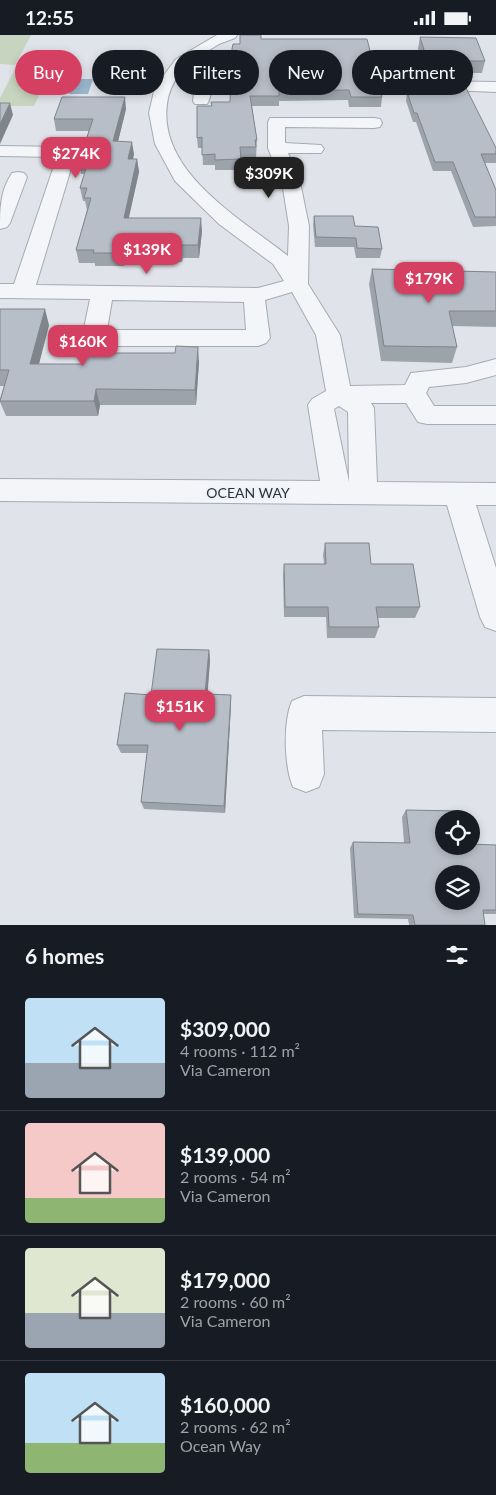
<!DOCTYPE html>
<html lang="en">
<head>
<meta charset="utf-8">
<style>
	:root { --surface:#171b24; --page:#20242c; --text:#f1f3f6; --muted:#9ea1a6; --line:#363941; --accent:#d53f61 }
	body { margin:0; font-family:Lato,sans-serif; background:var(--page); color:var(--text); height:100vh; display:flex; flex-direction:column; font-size:19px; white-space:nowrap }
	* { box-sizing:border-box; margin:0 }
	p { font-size:16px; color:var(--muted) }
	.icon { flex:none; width:28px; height:28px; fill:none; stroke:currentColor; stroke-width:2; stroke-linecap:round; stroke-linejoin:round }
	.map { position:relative; height:890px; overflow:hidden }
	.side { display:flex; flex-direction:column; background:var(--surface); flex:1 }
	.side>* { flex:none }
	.guide { position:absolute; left:15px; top:15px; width:466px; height:45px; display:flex; gap:10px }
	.buttons { position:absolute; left:435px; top:775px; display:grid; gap:10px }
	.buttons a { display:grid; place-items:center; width:45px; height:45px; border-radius:50%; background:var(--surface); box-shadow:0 2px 8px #0003; font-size:25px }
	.price { position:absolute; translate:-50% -42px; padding:0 11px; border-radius:10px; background:var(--accent); color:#fff; font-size:16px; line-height:32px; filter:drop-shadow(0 1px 2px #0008) }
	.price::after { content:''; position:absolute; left:50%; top:30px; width:15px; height:11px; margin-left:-8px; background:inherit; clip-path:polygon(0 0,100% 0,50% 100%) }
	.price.current { background:#222; color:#fff }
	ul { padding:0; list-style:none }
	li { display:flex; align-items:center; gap:15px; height:125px; padding:0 25px }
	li+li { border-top:1px solid var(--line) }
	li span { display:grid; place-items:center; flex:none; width:140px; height:100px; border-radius:5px; color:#555 }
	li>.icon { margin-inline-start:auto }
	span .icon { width:60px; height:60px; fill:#fffc; stroke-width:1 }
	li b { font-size:21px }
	h2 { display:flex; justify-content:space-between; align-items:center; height:60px; padding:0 25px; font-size:21px }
	.chip { padding:0 18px; border-radius:22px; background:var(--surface); box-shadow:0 2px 8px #0003; font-size:18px; line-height:45px }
	.chip.current { background:var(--accent); color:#fff }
	.status { display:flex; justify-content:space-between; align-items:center; height:35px; padding:0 25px; background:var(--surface); direction:ltr }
	.status svg { height:14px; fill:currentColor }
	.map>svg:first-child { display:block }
	.green { fill:#c7d4c0 }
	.water { fill:#99b5cb }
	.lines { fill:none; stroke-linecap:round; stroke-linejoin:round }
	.minor-casing { stroke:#a5abb4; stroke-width:2 }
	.minor { fill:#f3f5f8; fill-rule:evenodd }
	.wall { fill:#9da3ab }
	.shaded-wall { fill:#80858b }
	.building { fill:#b7bec7; stroke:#80858b; fill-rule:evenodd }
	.labels { text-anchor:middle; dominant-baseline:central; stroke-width:4; stroke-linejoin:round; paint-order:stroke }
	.street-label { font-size:14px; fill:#283342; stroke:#eff3f7 }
</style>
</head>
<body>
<div class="status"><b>12:55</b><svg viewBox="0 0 49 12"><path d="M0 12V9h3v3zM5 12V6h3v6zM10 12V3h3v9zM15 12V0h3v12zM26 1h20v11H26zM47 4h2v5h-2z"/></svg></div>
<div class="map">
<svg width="496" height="890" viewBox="0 0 496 890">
	<rect width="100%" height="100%" fill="#e0e4ea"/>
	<g class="green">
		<path d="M 0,0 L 31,0 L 15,30 L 0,29 Z"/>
		<path d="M 15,34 L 51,35 L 34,71 L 0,71 L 0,63 Z"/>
	</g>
	<path class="water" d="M 75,44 L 93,44 L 88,59 L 69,59 Z"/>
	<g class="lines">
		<g class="minor-casing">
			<g id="minor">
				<path d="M 217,0 L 237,0 L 235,3 L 219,9 L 200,21 C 203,25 209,29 210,34 C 213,42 212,62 207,69 L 195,69 L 193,66 L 196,44 L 196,34 L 190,28 C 179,35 171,51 168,63 C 153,135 240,183 288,221 L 289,191 L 283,153 L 243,151 L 240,147 L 243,143 L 279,141 L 268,113 L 268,87 L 270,83 L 374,83 L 380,84 L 382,88 L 380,92 L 374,93 L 285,92 L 285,108 L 321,110 L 324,114 L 321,118 L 288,118 L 300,147 L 309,191 L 308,249 L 340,300 L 350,351 L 405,350 L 411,338 L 466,332 L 496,324 L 496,340 L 466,348 L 429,352 L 426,358 L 434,371 L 496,371 L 496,389 L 427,389 L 418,387 L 406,368 L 371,368 L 374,373 L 377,447 L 496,448 L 496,470 L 476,470 L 496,533 L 496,596 L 485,592 L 480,582 L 447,470 L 0,466 L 0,444 L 320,446 L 308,370 L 312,364 L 326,356 L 316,300 L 292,257 L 265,265 L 270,303 L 266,308 L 258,311 L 94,311 L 86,308 L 82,303 L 90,264 L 0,263 L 0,249 L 14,249 L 57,122 L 0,121 L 0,111 L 67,112 L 73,113 L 76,117 L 36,250 L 258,253 L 284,246 L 273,229 L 219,189 L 175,146 L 155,109 L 149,78 L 155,52 L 176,24 ZM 112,265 L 244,267 L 246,295 L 107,295 ZM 339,371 L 348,377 L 349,447 L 334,374 Z"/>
				<path d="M 431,46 L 496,47 L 496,57 L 426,54 L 423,51 L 426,48 Z"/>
				<path d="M 18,137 L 24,138 L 27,142 L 10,188 L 7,192 L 0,194 C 0,174 0,156 12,138 Z"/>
				<path d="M 304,661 L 496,663 L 496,697 L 322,695 L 324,739 L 319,752 L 306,757 L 293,752 C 284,731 283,687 292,666 Z"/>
			</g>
		</g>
		<use href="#minor" class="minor"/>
	</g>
	<g class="wall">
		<path d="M 420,2 L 485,26 L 482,38 L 457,38 L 456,44 L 428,45 L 418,14 Z"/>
		<path d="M 261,4 L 382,62 L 381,72 L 349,72 L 348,65 L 279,66 L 279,71 L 252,71 L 257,105 L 256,123 L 241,123 L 241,135 L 215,135 L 215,130 L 203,130 L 202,113 L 198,113 L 197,103 L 212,71 L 230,67 L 240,9 Z"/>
		<path d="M 432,47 L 496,113 L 496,128 L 485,128 L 496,155 L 496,191 L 473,192 L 451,136 L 433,136 L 416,87 L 413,87 L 406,66 L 407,57 L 431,57 Z"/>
		<path d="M 126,74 L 118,106 L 134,119 L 133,124 L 137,124 L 139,137 L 128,183 L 202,196 L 199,223 L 183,223 L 182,227 L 125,226 L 124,231 L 95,231 L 95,228 L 79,228 L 76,215 L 87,175 L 85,166 L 83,166 L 80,153 L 84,139 L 81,139 L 79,126 L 89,96 L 56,96 L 54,84 Z"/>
		<path d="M 314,181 L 355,191 L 382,214 L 380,223 L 356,223 L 354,212 L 315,212 L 313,190 Z"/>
		<path d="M 372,234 L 496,237 L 496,292 L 452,291 L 457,312 L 452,328 L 381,326 L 369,249 Z"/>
		<path d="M 0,274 L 49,290 L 39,329 L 83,329 L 199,327 L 196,370 L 100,370 L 98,381 L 6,381 L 0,367 L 0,364 L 4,351 L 0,351 Z"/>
		<path d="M 325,508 L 371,529 L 420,572 L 415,583 L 378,583 L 379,592 L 375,603 L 327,603 L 326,582 L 284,582 L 283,540 L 284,529 L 324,529 L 323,520 Z"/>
		<path d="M 209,615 L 210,625 L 207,659 L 231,660 L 231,669 L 225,778 L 144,774 L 141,767 L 147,718 L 121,718 L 117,710 L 151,660 Z"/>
		<path d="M 406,775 L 444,811 L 496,810 L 496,879 L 483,879 L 485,890 L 409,890 L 408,884 L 354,883 L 350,813 L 353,807 L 404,808 L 402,782 Z"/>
	</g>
	<g class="shaded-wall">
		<path d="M 125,62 L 126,74 L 115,119 L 113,106 Z"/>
		<path d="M 10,68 L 13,80 L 0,109 L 0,89 Z"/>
		<path d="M 132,107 L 134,119 L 130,136 L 128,124 Z"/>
		<path d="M 137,124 L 139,137 L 126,196 L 124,183 Z"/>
		<path d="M 201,183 L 202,196 L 199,223 L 198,210 Z"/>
		<path d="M 123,213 L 125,226 L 124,231 L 122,218 Z"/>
		<path d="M 45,274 L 49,290 L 35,344 L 30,329 Z"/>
		<path d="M 198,312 L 199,327 L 196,370 L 195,355 Z"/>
		<path d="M 96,354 L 100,370 L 98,381 L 94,366 Z"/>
		<path d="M 209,615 L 210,625 L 207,668 L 205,659 Z"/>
		<path d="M 231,660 L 231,669 L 225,778 L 224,771 Z"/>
	</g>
	<g class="building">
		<path d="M 240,0 L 261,0 L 261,4 L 367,4 L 382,62 L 351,62 L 349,55 L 279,56 L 279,61 L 250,61 L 257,105 L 255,105 L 256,112 L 240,112 L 241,124 L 215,125 L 215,119 L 202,120 L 202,102 L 197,103 L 197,71 L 212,71 L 211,67 L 230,67 L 232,14 L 233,9 L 240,9 Z"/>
		<path d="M 420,2 L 476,3 L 485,26 L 455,26 L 458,33 L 430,34 Z"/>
		<path d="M 432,47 L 464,49 L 496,113 L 496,119 L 481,119 L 496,155 L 496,182 L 475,182 L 453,127 L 435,127 L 417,78 L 414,78 L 407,57 L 435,57 Z"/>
		<path d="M 62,62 L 125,62 L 113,106 L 132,107 L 128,124 L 137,124 L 124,183 L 201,183 L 198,210 L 181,210 L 181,214 L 123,213 L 122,218 L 93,218 L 94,215 L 76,215 L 91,163 L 84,163 L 87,153 L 80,153 L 88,127 L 79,126 L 93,84 L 54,84 Z"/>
		<path d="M 0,68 L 10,68 L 0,89 Z"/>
		<path d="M 314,181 L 353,181 L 355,191 L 378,192 L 382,214 L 357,213 L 356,203 L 316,202 Z"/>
		<path d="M 372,234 L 496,237 L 496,276 L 449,276 L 457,312 L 384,311 Z"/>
		<path d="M 0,274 L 45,274 L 30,329 L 83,329 L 85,318 L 175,318 L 176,311 L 198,312 L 195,355 L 96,354 L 94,366 L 0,366 L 9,335 L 0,335 Z"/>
		<path d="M 325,508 L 369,508 L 371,529 L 413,529 L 420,572 L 376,572 L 379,592 L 329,592 L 328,572 L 285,572 L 284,529 L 326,529 Z"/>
		<path d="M 157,614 L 209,615 L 205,659 L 231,660 L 224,771 L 141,767 L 148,710 L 117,710 L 125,658 L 151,660 Z"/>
		<path d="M 406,775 L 460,776 L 461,784 L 444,784 L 444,811 L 471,811 L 471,809 L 496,810 L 496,875 L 483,875 L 485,890 L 415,890 L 413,880 L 358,879 L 353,807 L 410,808 ZM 444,839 L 471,839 L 471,866 L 444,866 Z"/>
	</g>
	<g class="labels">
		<g class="street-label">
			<text x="248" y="457">OCEAN WAY</text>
		</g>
	</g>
</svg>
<div class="buttons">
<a><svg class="icon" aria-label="locate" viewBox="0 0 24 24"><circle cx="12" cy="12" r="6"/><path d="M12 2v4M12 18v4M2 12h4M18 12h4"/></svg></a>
<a><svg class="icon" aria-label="layers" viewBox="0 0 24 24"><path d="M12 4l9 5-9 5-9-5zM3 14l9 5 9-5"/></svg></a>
</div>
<b class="price" style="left:76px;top:144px">$274K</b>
<b class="price current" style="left:269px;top:164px">$309K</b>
<b class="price" style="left:147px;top:240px">$139K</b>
<b class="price" style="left:429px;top:269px">$179K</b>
<b class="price" style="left:83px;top:332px">$160K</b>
<b class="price" style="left:180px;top:697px">$151K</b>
<div class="guide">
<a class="chip current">Buy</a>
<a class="chip">Rent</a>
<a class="chip">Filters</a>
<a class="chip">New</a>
<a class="chip">Apartment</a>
</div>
</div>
<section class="side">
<h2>6 homes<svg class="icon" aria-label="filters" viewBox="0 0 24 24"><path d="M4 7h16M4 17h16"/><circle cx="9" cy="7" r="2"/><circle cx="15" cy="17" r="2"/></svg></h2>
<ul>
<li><span style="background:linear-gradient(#bfe0f5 65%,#9aa5b1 0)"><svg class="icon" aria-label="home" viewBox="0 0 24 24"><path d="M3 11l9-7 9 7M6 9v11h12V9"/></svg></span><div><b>$309,000</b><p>4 rooms · 112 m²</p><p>Via Cameron</p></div></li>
<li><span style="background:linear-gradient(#f6c9c9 75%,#8fb573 0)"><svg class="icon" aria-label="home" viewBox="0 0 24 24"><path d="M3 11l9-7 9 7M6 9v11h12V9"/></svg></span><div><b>$139,000</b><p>2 rooms · 54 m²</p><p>Via Cameron</p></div></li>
<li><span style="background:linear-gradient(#dfe7d0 65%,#9aa5b1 0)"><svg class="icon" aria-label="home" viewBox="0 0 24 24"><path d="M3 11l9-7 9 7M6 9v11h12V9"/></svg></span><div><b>$179,000</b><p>2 rooms · 60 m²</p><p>Via Cameron</p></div></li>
<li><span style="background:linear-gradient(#bfe0f5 70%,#8fb573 0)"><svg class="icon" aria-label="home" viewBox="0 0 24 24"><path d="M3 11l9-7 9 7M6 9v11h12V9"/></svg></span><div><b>$160,000</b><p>2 rooms · 62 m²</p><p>Ocean Way</p></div></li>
</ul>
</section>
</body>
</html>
